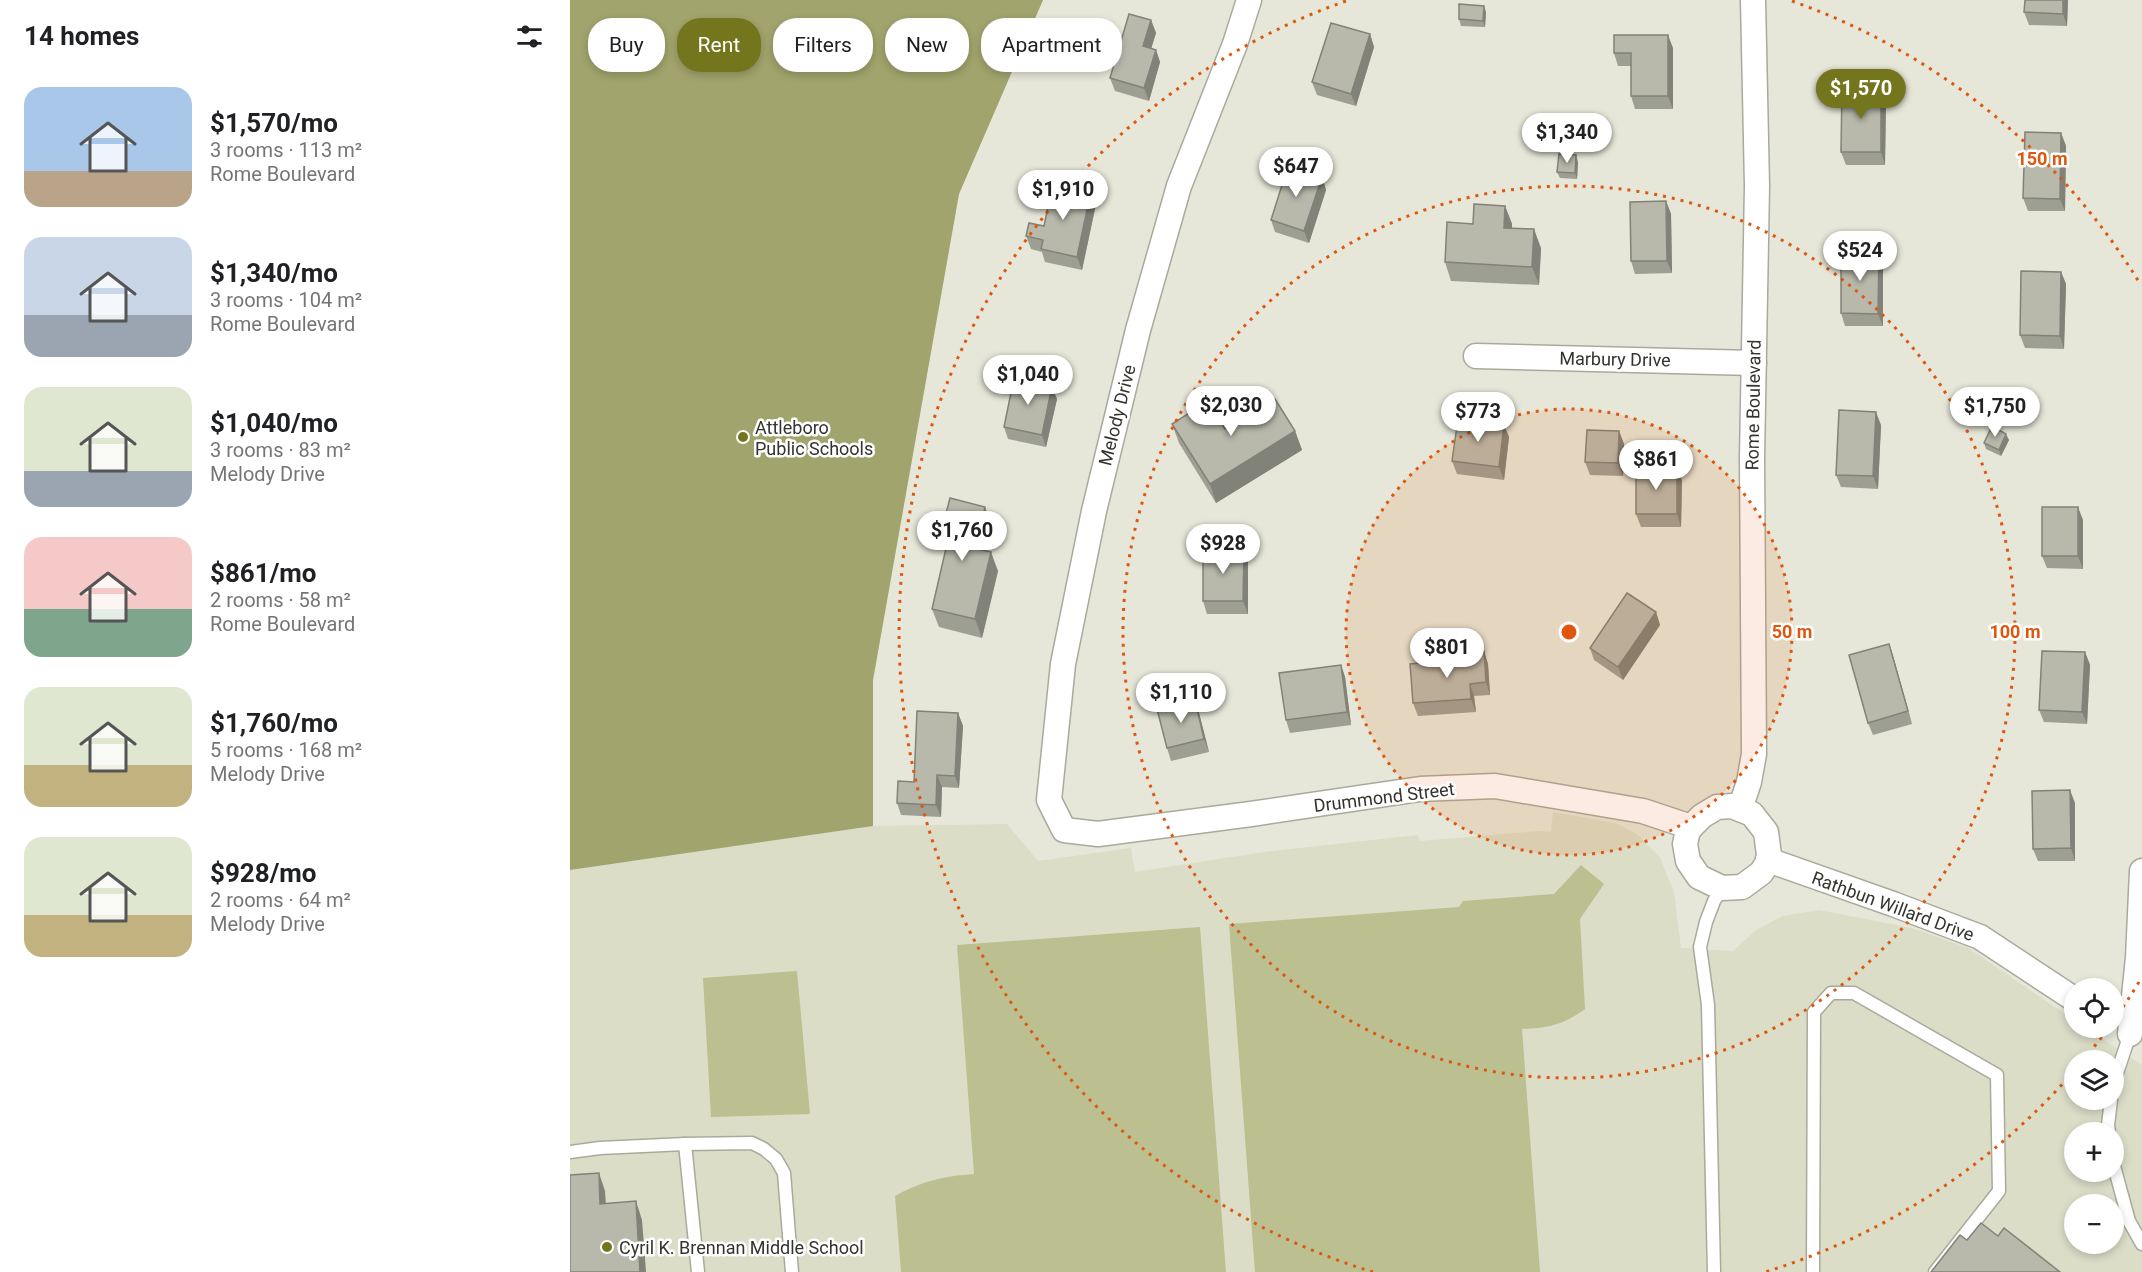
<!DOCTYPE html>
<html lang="en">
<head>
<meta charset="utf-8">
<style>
	:root { --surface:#fff; --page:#f2f2f2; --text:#202124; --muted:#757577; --accent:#74761d }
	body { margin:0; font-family:Roboto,sans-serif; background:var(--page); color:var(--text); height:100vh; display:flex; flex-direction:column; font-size:22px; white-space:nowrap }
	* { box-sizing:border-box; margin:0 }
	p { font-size:20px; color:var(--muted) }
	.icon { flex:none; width:33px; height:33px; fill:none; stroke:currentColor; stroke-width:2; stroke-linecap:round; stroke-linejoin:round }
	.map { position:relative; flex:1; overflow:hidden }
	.side { display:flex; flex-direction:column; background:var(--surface); width:570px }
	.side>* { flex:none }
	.guide { position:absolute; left:18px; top:18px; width:570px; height:54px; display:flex; gap:12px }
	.tools { position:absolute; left:1494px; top:978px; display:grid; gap:12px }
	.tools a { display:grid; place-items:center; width:60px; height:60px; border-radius:50%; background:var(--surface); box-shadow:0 3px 9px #0003; font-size:30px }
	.price { position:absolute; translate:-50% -51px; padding:0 14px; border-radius:21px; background:#fff; color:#222; font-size:20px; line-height:39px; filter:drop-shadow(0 2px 3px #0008) }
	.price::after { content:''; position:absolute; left:50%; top:36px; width:18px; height:14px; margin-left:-9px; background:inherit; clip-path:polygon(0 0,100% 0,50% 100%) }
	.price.on { background:var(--accent); color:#fff }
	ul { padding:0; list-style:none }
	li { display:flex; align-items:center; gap:18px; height:150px; padding:0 24px }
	li span { display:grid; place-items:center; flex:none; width:168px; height:120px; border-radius:18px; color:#555 }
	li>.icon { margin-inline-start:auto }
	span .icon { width:72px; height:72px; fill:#fffc; stroke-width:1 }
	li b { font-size:26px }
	h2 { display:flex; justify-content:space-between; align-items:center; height:72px; padding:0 24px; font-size:26px }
	.chip { padding:0 21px; border-radius:24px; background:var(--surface); box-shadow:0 3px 9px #0003; font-size:21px; line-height:54px }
	.chip.on { background:var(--accent); color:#fff }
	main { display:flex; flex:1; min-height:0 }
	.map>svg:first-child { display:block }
	.built { fill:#dbddc7; fill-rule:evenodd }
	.green { fill:#bcc090 }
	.forest { fill:#a1a46c }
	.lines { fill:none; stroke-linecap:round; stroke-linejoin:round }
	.service-casing { stroke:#a9aa9c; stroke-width:15 }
	.minor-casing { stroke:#a9aa9c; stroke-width:27 }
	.service { stroke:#fff; stroke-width:12 }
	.minor { stroke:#fff; stroke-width:24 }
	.wall { fill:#9e9f93 }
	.shaded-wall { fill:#818278 }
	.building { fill:#b8b9ab; stroke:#818278; stroke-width:1.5 }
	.ring { fill:none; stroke:#df570e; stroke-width:3; stroke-dasharray:3 6 }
	.poi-dot { fill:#74761d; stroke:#fff; stroke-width:2 }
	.labels { text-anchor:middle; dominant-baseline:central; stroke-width:5; stroke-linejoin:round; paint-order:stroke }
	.street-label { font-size:18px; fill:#33342e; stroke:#fff }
	.poi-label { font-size:18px; fill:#33342e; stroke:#fff; text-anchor:start }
	.centre { fill:#df570e; stroke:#fff; stroke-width:3 }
	.ring-label { font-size:18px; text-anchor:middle; font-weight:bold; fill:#df570e; stroke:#fff; stroke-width:5; stroke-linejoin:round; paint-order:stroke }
</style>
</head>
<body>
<main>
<section class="side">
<h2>14 homes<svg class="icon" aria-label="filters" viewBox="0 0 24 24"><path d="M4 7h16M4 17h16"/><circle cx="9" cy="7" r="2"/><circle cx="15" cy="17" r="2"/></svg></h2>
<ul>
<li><span style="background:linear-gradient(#a9c7e8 70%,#b9a48a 0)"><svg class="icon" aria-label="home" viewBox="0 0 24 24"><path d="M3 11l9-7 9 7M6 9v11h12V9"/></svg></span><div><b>$1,570/mo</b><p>3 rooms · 113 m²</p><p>Rome Boulevard</p></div></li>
<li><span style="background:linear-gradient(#c9d6e8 65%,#9aa5b1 0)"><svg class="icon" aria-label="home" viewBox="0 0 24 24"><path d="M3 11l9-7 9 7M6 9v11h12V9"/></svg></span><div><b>$1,340/mo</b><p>3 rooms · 104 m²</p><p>Rome Boulevard</p></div></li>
<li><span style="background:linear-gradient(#dfe7d0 70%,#9aa5b1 0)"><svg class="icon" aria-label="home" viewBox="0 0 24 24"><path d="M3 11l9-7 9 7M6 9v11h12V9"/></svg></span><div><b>$1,040/mo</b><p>3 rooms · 83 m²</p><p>Melody Drive</p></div></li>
<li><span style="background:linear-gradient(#f6c9c9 60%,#7fa58c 0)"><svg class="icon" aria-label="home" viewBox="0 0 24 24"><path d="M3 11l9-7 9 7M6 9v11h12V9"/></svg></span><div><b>$861/mo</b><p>2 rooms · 58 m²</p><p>Rome Boulevard</p></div></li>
<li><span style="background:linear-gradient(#dfe7d0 65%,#c2b280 0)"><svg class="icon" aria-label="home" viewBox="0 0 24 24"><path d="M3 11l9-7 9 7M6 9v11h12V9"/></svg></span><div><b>$1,760/mo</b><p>5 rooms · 168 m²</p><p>Melody Drive</p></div></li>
<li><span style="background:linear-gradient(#dfe7d0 65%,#c2b280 0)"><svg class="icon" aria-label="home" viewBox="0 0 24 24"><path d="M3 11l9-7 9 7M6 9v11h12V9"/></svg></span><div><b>$928/mo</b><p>2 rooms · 64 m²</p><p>Melody Drive</p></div></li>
</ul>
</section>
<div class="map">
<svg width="1572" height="1272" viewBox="0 0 1572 1272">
	<rect width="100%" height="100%" fill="#e6e7d8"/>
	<path class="built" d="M 0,0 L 473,0 L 389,194 L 303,680 L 303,826 L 437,824 L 468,861 L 561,848 L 565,872 L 694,852 L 848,835 L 850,841 L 970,831 L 981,832 L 983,812 L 1046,823 L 1068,835 L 1090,858 L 1104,892 L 1111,948 L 1163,951 L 1186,930 L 1213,916 L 1249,910 L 1342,928 L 1398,948 L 1504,1020 L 1504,1028 L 1516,1028 L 1572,1065 L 1572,1272 L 0,1272 ZM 1504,1060 L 1544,1060 L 1544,1100 L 1504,1100 ZM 1504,1132 L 1544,1132 L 1544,1172 L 1504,1172 ZM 1504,1204 L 1544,1204 L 1544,1244 L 1504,1244 Z"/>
	<g class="green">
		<path d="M 1011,865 L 1034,884 L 1010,919 L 1015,1009 C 993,1025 979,1028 952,1029 L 970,1272 L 685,1272 L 659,924 L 889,907 L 893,901 L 984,894 Z"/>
		<path d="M 630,927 L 656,1272 L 331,1272 L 325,1196 C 353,1181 373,1176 404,1174 L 387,945 Z"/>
		<path d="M 227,971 L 240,1114 L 141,1117 L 133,978 Z"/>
	</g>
	<path class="forest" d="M 0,0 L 473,0 L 389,194 L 303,680 L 303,826 L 0,870 Z"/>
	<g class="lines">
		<g class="service-casing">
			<g id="service">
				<path d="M 1544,1082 L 1560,1034"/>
				<path d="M 1539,1132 L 1538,1125 L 1541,1100"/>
				<path d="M 0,1152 L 30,1148 L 115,1144"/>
				<path d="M 1544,1166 L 1559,1221 L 1572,1244"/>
				<path d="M 128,1272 L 115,1144 L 182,1143 L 194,1149 L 206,1159 L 214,1173 L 222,1272"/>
				<path d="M 1144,1272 L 1138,1005 L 1130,947 L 1136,922 L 1144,901 L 1152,888"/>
				<path d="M 1243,1272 L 1244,1012 L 1261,993 L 1284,993 L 1427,1075 L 1429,1191 L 1365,1272"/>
			</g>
		</g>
		<g class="minor-casing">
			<g id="minor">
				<path d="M 679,0 L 665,44 L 609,186 L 568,330 L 524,511 L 493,664 L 479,800 L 494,830 L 528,834 L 681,814 L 850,789 L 925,786 L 1073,811 L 1121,827"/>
				<path d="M 906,356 L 1184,363"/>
				<path d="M 1162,806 L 1182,814 L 1196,832 L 1199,855 L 1197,864 L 1191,873 L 1172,887 L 1152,888 L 1129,877 L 1118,861 L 1115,844 L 1118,830 L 1132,816 L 1147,807 Z"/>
				<path d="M 1170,809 L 1179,782 L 1184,754 L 1182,458 L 1187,186 L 1183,0"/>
				<path d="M 1198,860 L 1323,904 L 1410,937 L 1504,999"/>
				<path d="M 1560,1034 L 1568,958 L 1572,871"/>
			</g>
		</g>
		<use href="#service" class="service"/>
		<use href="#minor" class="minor"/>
	</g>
	<g class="wall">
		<path d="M 1498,0 L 1497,26 L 1459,25 L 1454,12 Z"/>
		<path d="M 916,12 L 915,27 L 891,26 L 889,19 Z"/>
		<path d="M 581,20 L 586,33 L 581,48 L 586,50 L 590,62 L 579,101 L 545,91 L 540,78 Z"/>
		<path d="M 800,34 L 804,47 L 786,106 L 747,95 L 742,82 Z"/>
		<path d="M 1103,48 L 1103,109 L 1065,109 L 1061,96 L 1061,66 L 1048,66 L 1044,53 Z"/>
		<path d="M 1311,87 L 1316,100 L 1315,165 L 1276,165 L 1271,152 Z"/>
		<path d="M 1491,133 L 1496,146 L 1495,211 L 1458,211 L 1453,198 Z"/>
		<path d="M 1008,162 L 1007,179 L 990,178 L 987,172 Z"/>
		<path d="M 752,177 L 756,190 L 739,243 L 705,232 L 701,220 Z"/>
		<path d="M 521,191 L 526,204 L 512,270 L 475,262 L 472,252 L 461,249 L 456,236 L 474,226 Z"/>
		<path d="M 1096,201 L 1101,214 L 1102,273 L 1065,274 L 1061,261 Z"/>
		<path d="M 935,206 L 942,224 L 942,228 L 971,248 L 969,285 L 881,281 L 875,262 L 903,224 Z"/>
		<path d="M 1313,263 L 1313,326 L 1275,326 L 1271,313 Z"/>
		<path d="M 1491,272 L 1496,284 L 1494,349 L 1455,348 L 1450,335 Z"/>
		<path d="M 487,399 L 476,447 L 438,439 L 434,427 Z"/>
		<path d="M 602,424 L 655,429 L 725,431 L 732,450 L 646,503 L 609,443 Z"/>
		<path d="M 934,425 L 939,437 L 934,480 L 887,474 L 882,461 Z"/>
		<path d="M 1311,425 L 1308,489 L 1271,487 L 1266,475 Z"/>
		<path d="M 1049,431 L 1054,444 L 1053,476 L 1020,475 L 1015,462 Z"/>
		<path d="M 1439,440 L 1431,456 L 1416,449 L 1414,443 Z"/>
		<path d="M 1107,468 L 1112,481 L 1111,527 L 1071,527 L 1066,514 Z"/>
		<path d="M 1513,520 L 1513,569 L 1477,568 L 1472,556 Z"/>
		<path d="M 422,525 L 416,551 L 428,571 L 412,638 L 369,627 L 362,609 L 377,543 L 372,529 Z"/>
		<path d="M 674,549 L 678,562 L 678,614 L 637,614 L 633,601 Z"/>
		<path d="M 1086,612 L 1090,625 L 1053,680 L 1024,660 L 1020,648 Z"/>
		<path d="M 1319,644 L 1323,656 L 1342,724 L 1303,735 L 1298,723 Z"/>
		<path d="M 914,651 L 918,664 L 920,695 L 904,696 L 906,712 L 848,716 L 843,703 L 895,659 Z"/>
		<path d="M 1515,652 L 1520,665 L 1517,724 L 1474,722 L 1469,710 Z"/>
		<path d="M 771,665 L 775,677 L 781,725 L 720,733 L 716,720 Z"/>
		<path d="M 625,700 L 629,713 L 639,752 L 601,761 L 597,748 Z"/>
		<path d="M 388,713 L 393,726 L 389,788 L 372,787 L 371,817 L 331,815 L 327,803 L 344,782 Z"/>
		<path d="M 1505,803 L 1505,861 L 1468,861 L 1463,849 Z"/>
	</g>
	<g class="shaded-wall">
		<path d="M 1493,0 L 1498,0 L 1497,26 L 1493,14 Z"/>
		<path d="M 914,6 L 916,12 L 915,27 L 913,21 Z"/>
		<path d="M 581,20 L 586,33 L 578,59 L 573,46 Z"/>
		<path d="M 800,34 L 804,47 L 786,106 L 781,94 Z"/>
		<path d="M 1098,35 L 1103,48 L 1103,109 L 1098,96 Z"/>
		<path d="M 586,50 L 590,62 L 579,101 L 574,88 Z"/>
		<path d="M 1311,87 L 1316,100 L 1315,165 L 1311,152 Z"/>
		<path d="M 1491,133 L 1496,146 L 1495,211 L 1490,199 Z"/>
		<path d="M 1006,155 L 1008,162 L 1007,179 L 1005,173 Z"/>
		<path d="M 752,177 L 756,190 L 739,243 L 734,231 Z"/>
		<path d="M 521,191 L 526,204 L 512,270 L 507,257 Z"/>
		<path d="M 1096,201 L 1101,214 L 1102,273 L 1097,261 Z"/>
		<path d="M 935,206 L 942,224 L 941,246 L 934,228 Z"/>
		<path d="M 964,229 L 971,248 L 969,285 L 962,267 Z"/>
		<path d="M 1309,251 L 1313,263 L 1313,326 L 1308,314 Z"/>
		<path d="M 1491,272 L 1496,284 L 1494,349 L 1490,336 Z"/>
		<path d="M 482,386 L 487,399 L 476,447 L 472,435 Z"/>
		<path d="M 1306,412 L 1311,425 L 1308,489 L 1303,476 Z"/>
		<path d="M 934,425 L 939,437 L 934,480 L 929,467 Z"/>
		<path d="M 725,431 L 732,450 L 646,503 L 640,484 Z"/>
		<path d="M 1049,431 L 1054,444 L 1053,476 L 1048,463 Z"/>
		<path d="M 1436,434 L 1439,440 L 1431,456 L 1429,450 Z"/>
		<path d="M 1107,468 L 1112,481 L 1111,527 L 1107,514 Z"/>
		<path d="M 415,507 L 422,525 L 414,557 L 408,539 Z"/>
		<path d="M 1508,507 L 1513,520 L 1513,569 L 1508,556 Z"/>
		<path d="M 402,538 L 408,556 L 399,547 Z"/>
		<path d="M 674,549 L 678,562 L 678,614 L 673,601 Z"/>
		<path d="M 421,552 L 428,571 L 412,638 L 405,619 Z"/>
		<path d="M 1086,612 L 1090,625 L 1053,680 L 1048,667 Z"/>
		<path d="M 1319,644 L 1323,656 L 1342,724 L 1338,711 Z"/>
		<path d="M 914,651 L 918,664 L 920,695 L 916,682 Z"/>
		<path d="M 1515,652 L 1520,665 L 1517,724 L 1512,712 Z"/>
		<path d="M 771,665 L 775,677 L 781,725 L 777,712 Z"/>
		<path d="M 900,684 L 904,696 L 906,712 L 901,699 Z"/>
		<path d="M 625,700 L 629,713 L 639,752 L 634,739 Z"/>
		<path d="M 388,713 L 393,726 L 389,788 L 385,776 Z"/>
		<path d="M 367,775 L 372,787 L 371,817 L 366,805 Z"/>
		<path d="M 1500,790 L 1505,803 L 1505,861 L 1501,848 Z"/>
		<path d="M 29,1173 L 35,1191 L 37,1223 L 30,1204 Z"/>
		<path d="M 66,1201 L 72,1220 L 76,1272 L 70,1272 Z"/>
	</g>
	<g class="building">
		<path d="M 1455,0 L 1493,0 L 1493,14 L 1454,12 Z"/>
		<path d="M 889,4 L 914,6 L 913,21 L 889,19 Z"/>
		<path d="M 559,14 L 581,20 L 573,46 L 586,50 L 574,88 L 540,78 Z"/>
		<path d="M 761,23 L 800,34 L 781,94 L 742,82 Z"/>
		<path d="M 1044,35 L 1098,35 L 1098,96 L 1061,96 L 1061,53 L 1044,53 Z"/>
		<path d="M 1272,87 L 1311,87 L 1311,152 L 1271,152 Z"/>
		<path d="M 1455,132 L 1491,133 L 1490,199 L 1453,198 Z"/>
		<path d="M 989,154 L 1006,155 L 1005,173 L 987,172 Z"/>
		<path d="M 718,166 L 752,177 L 734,231 L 701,220 Z"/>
		<path d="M 483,183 L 521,191 L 507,257 L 471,249 L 473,240 L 456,236 L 459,223 L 474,226 Z"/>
		<path d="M 1096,201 L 1097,261 L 1061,261 L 1060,202 Z"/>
		<path d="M 904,204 L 935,206 L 934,228 L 964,229 L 962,267 L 875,262 L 877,222 L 903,224 Z"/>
		<path d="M 1271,250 L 1309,251 L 1308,314 L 1271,313 Z"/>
		<path d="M 1451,271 L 1491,272 L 1490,336 L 1450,335 Z"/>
		<path d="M 444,378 L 482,386 L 472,435 L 434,427 Z"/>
		<path d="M 705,399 L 725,431 L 640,484 L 602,424 L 638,401 L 655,429 Z"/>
		<path d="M 1269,410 L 1306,412 L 1303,476 L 1266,475 Z"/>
		<path d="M 888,419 L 934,425 L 929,467 L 882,461 Z"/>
		<path d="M 1422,426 L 1436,434 L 1429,450 L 1414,443 Z"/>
		<path d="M 1017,430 L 1049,431 L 1048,463 L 1015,462 Z"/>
		<rect x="1066" y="468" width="41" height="46"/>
		<path d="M 380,498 L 415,507 L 408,539 L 402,538 L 399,547 L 421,552 L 405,619 L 362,609 L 380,531 L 372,529 Z"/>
		<rect x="1472" y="507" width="36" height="49"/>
		<path d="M 633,548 L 674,549 L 673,601 L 633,601 Z"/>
		<path d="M 1057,593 L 1086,612 L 1048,667 L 1020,648 Z"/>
		<path d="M 1319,644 L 1338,711 L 1298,723 L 1279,655 Z"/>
		<path d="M 914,651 L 916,682 L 900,684 L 901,699 L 843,703 L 840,664 L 895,659 L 895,653 Z"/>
		<path d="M 1472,651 L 1515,652 L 1512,712 L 1469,710 Z"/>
		<path d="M 771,665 L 777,712 L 716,720 L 709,673 Z"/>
		<path d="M 625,700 L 634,739 L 597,748 L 587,709 Z"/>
		<path d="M 347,711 L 388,713 L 385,776 L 367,775 L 366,805 L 327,803 L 328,781 L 344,782 Z"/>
		<path d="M 1500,790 L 1501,848 L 1463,849 L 1462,791 Z"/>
		<path d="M 29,1173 L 30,1204 L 66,1201 L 70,1272 L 0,1272 L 0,1175 Z"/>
		<path d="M 1411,1223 L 1428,1236 L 1434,1228 L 1490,1272 L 1361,1272 L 1390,1235 L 1397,1240 Z"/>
	</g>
	<circle cx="999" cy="632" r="223" fill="#df570e" fill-opacity=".12"/>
	<g class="ring">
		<circle cx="999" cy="632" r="223"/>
		<circle cx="999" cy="632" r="446"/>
		<path d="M1569 982A669 669 0 0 1 1544 1020M1537 1030A669 669 0 0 1 1515 1058M1504 1071A669 669 0 0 1 1195 1272M803 1272A669 669 0 0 1 776 1M1222 1A669 669 0 0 1 1569 282"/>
	</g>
	<g class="poi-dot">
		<circle cx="173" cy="437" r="6"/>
		<circle cx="37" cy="1247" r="6"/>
	</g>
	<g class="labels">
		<g class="street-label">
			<text transform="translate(1045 359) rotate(1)">Marbury Drive</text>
			<text transform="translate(1183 405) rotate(-89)">Rome Boulevard</text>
			<text transform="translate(547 415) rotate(-76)">Melody Drive</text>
			<text transform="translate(814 797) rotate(-7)">Drummond Street</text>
			<text transform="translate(1323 906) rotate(20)">Rathbun Willard Drive</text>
		</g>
		<g class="poi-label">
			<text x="185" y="427">Attleboro<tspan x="185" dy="21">Public Schools</tspan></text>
			<text x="49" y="1247">Cyril K. Brennan Middle School</text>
		</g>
	</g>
	<circle cx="999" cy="632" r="9" class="centre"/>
	<g class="ring-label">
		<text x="1472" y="165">150 m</text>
		<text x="1222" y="638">50 m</text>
		<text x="1445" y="638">100 m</text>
	</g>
</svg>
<div class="tools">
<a><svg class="icon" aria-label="locate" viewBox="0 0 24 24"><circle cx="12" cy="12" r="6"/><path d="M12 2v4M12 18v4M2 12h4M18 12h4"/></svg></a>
<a><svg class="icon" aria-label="layers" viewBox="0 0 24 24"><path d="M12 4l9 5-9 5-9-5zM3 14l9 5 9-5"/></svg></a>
<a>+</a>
<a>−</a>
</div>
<b class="price on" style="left:1291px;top:120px">$1,570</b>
<b class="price" style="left:997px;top:164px">$1,340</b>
<b class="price" style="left:726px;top:198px">$647</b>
<b class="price" style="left:493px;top:221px">$1,910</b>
<b class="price" style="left:1290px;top:282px">$524</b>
<b class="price" style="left:458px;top:406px">$1,040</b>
<b class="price" style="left:661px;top:437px">$2,030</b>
<b class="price" style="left:1425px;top:438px">$1,750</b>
<b class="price" style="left:908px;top:443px">$773</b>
<b class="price" style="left:1086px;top:491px">$861</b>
<b class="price" style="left:392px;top:562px">$1,760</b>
<b class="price" style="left:653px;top:575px">$928</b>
<b class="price" style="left:877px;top:679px">$801</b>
<b class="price" style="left:611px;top:724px">$1,110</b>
<div class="guide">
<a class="chip">Buy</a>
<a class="chip on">Rent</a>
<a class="chip">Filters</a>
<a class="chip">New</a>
<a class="chip">Apartment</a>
</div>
</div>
</main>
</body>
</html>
